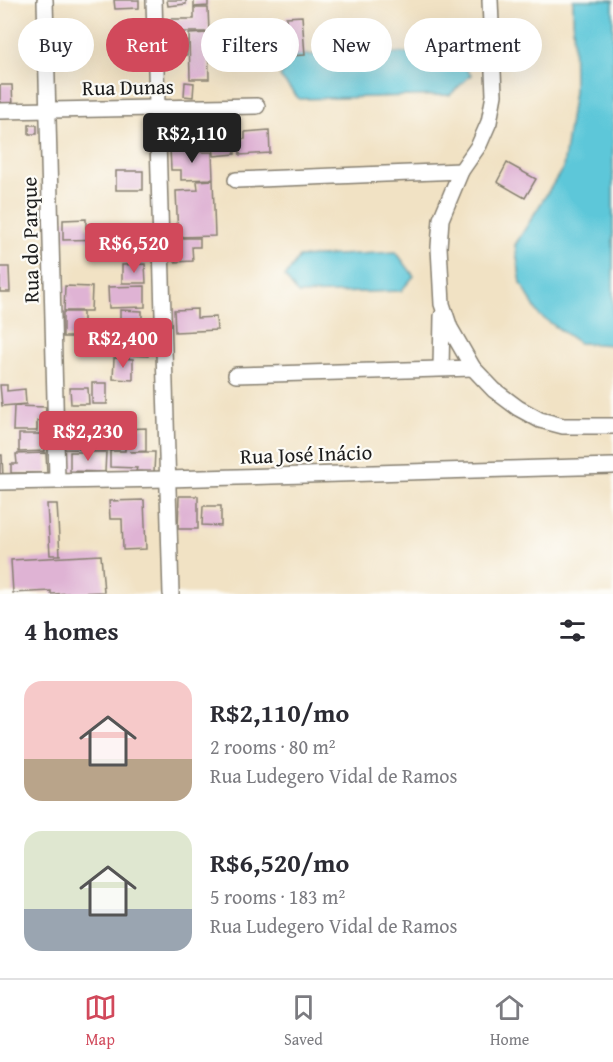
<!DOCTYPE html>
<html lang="en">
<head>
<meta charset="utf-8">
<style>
	:root { --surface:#fff; --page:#f7f7f7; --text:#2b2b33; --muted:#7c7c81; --line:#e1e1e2; --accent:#d1495b }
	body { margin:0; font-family:"Gentium Book Plus",serif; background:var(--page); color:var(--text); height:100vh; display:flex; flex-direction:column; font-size:22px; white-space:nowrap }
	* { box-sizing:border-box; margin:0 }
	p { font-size:20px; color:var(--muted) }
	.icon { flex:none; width:33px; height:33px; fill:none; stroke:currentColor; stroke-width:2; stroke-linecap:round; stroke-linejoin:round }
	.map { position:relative; height:594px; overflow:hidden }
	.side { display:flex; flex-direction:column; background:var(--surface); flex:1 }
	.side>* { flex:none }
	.banner { position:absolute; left:18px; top:18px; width:578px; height:54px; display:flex; gap:12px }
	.price { position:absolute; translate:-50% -51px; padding:0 14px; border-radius:6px; background:var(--accent); color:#fff; font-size:20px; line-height:39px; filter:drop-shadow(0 2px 3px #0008) }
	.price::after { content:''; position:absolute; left:50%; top:36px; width:18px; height:14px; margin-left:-9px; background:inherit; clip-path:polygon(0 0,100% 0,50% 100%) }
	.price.on { background:#222; color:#fff }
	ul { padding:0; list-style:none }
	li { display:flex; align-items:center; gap:18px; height:150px; padding:0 24px }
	li span { display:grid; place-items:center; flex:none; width:168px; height:120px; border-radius:18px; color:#555 }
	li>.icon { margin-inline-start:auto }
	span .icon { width:72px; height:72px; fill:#fffc; stroke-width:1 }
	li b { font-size:26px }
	h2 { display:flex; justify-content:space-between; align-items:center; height:72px; padding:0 24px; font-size:26px }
	.tag { padding:0 21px; border-radius:27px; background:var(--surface); box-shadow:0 6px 24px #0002; font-size:21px; line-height:54px }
	.tag.on { background:var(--accent); color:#fff }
	.tabs { display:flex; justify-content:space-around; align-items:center; height:84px; border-top:2px solid var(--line); background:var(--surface); font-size:16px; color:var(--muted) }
	.tabs a { display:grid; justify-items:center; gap:3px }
	.tabs .on { color:var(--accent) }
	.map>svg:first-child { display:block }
	.water { fill:#5dc7d9; stroke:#3c727a; stroke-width:1.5 }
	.building { fill:#dfb3d4 }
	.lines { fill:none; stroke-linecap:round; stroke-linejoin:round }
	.minor-casing { stroke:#867f70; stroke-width:18 }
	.minor { stroke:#fff; stroke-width:15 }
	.labels { text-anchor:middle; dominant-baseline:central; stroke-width:4.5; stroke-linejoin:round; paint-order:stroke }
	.street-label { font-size:21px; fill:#1c1c1c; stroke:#fdfcf7 }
</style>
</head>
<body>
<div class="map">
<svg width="613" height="594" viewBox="0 0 613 594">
	<rect width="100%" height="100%" fill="#fdfcf7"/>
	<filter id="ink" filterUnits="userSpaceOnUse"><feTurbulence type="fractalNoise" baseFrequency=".0167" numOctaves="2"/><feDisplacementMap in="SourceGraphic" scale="12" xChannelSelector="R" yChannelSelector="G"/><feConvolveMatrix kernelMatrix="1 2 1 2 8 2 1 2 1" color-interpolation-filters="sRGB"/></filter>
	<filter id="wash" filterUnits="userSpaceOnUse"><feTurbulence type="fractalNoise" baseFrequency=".008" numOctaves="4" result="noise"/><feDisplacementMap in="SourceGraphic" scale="24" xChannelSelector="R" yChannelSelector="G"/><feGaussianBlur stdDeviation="1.35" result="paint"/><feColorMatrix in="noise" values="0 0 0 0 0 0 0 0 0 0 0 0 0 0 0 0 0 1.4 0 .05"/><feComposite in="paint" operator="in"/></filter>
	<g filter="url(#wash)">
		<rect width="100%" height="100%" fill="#f1e2c4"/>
		<g class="water">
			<path d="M 573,0 L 613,0 L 613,345 L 579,343 L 539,315 L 521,283 L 515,245 L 563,168 L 574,91 Z"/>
			<path d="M 453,52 L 471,75 L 450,95 L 299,99 L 280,77 L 296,55 Z"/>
			<path d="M 396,252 L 414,276 L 401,291 L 298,294 L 285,277 L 299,257 Z"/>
		</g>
		<g id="blocks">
			<g class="building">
				<path d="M 114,0 L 139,0 L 139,8 L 115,9 Z"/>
				<path d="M 167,0 L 186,0 L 186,4 L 168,6 Z"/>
				<path d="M 194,0 L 208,0 L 208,6 L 194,7 Z"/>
				<path d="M 194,8 L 208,8 L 209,32 L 165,32 L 165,19 L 194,19 Z"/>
				<path d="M 302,16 L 305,55 L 289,56 L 286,17 Z"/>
				<path d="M 208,33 L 209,79 L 190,79 L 189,34 Z"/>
				<path d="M 166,40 L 188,41 L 187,55 L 166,55 Z"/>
				<path d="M 185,82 L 194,83 L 193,97 L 184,96 Z"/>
				<path d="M 0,85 L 12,85 L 13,107 L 0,107 Z"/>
				<rect x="172" y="121" width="17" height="23"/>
				<rect x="29" y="125" width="8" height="9"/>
				<path d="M 233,125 L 235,154 L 214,156 L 212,126 Z"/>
				<path d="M 269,130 L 270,153 L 240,155 L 239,139 L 245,139 L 245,132 Z"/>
				<path d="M 170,148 L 191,148 L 191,152 L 212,152 L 213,179 L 181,180 L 181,170 L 171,170 Z"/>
				<path d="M 507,163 L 536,179 L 525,198 L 497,182 Z"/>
				<rect x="116" y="171" width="27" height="19"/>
				<path d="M 213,180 L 215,236 L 178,237 L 176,191 L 198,190 L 197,181 Z"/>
				<path d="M 86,219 L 86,228 L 113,227 L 112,239 L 63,240 L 63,220 Z"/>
				<path d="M 174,238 L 200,238 L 200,247 L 192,247 L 193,261 L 175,262 Z"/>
				<path d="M 145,264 L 146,283 L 122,283 L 122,265 Z"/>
				<path d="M 0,267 L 9,267 L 10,292 L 0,292 Z"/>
				<path d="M 65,286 L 92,287 L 91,311 L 64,311 Z"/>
				<path d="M 145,286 L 145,307 L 109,308 L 108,287 Z"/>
				<path d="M 197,309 L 197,318 L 216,317 L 217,330 L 175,332 L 174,310 Z"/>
				<path d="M 120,310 L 142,311 L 142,332 L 120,332 Z"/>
				<rect x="63" y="312" width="20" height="25"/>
				<path d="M 128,333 L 149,334 L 148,356 L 128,355 Z"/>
				<path d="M 114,358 L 133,359 L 133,380 L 113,379 Z"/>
				<rect x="92" y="383" width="15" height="21"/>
				<path d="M 0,385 L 7,385 L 7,391 L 25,389 L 26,404 L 2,406 Z"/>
				<path d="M 70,388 L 88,388 L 89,404 L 71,404 Z"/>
				<path d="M 14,406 L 46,407 L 45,421 L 37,421 L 37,431 L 13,431 Z"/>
				<path d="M 146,428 L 146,451 L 130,452 L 155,452 L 154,472 L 136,471 L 137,468 L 110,467 L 110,451 L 125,451 L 125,429 Z"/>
				<path d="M 65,432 L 110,433 L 110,450 L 64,449 Z"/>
				<path d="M 19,434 L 45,434 L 45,451 L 19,452 Z"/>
				<path d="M 70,452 L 106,452 L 105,472 L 70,471 Z"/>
				<path d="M 46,453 L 47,473 L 11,473 L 11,464 L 17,464 L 16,454 Z"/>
				<path d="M 0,455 L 2,455 L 3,478 L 0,478 Z"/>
				<path d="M 179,496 L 198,496 L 198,529 L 178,529 Z"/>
				<path d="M 144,500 L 146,549 L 123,550 L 122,519 L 110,519 L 109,501 Z"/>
				<path d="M 47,504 L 57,504 L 60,555 L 50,555 Z"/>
				<path d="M 203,506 L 221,506 L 221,526 L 202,525 Z"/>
				<path d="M 101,555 L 104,592 L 51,594 L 51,591 L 13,593 L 11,560 Z"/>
			</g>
		</g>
	</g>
	<g filter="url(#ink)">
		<use href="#blocks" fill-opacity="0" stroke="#867f70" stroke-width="1.5"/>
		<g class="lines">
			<g class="minor-casing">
				<g id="minor">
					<path d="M 45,0 L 57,480"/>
					<path d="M 154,0 L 171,594"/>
					<path d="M 490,0 L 494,95 L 489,122 L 479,145 L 461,171 L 441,219 L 439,247 L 442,304 L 450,328 L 473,368 L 494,390 L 518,408 L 540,420 L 563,426 L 613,426"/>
					<path d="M 0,111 L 257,106"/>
					<path d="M 236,180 L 461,171"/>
					<path d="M 441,368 L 442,316"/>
					<path d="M 236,375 L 473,368"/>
					<path d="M 0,482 L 168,479 L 613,466"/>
				</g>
			</g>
			<use href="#minor" class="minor"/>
		</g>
	</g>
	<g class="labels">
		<g class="street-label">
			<text transform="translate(128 87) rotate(-1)">Rua Dunas</text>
			<text transform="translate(30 240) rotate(-91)">Rua do Parque</text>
			<text transform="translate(306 454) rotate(-2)">Rua José Inácio</text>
		</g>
	</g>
</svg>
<b class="price on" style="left:192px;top:164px">R$2,110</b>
<b class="price" style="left:134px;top:274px">R$6,520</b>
<b class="price" style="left:123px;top:369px">R$2,400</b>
<b class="price" style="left:88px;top:462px">R$2,230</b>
<div class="banner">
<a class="tag">Buy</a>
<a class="tag on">Rent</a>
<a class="tag">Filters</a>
<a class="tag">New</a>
<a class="tag">Apartment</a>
</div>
</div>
<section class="side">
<h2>4 homes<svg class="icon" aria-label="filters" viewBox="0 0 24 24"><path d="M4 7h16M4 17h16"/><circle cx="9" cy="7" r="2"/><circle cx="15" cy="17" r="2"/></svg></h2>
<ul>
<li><span style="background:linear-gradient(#f6c9c9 65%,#b9a48a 0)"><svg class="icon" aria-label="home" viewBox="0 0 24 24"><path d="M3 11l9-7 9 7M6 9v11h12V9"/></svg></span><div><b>R$2,110/mo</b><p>2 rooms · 80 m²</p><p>Rua Ludegero Vidal de Ramos</p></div></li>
<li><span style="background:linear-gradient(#dfe7d0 65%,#9aa5b1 0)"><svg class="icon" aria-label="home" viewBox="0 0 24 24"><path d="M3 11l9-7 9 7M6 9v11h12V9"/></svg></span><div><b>R$6,520/mo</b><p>5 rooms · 183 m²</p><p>Rua Ludegero Vidal de Ramos</p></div></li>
</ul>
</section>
<nav class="tabs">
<a class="on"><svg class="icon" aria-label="map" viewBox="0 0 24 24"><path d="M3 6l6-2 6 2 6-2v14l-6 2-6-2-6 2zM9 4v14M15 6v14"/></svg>Map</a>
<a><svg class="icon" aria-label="saved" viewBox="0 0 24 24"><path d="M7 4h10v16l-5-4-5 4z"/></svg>Saved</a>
<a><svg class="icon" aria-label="home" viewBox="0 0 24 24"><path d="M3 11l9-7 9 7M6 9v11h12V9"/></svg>Home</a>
</nav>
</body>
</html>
